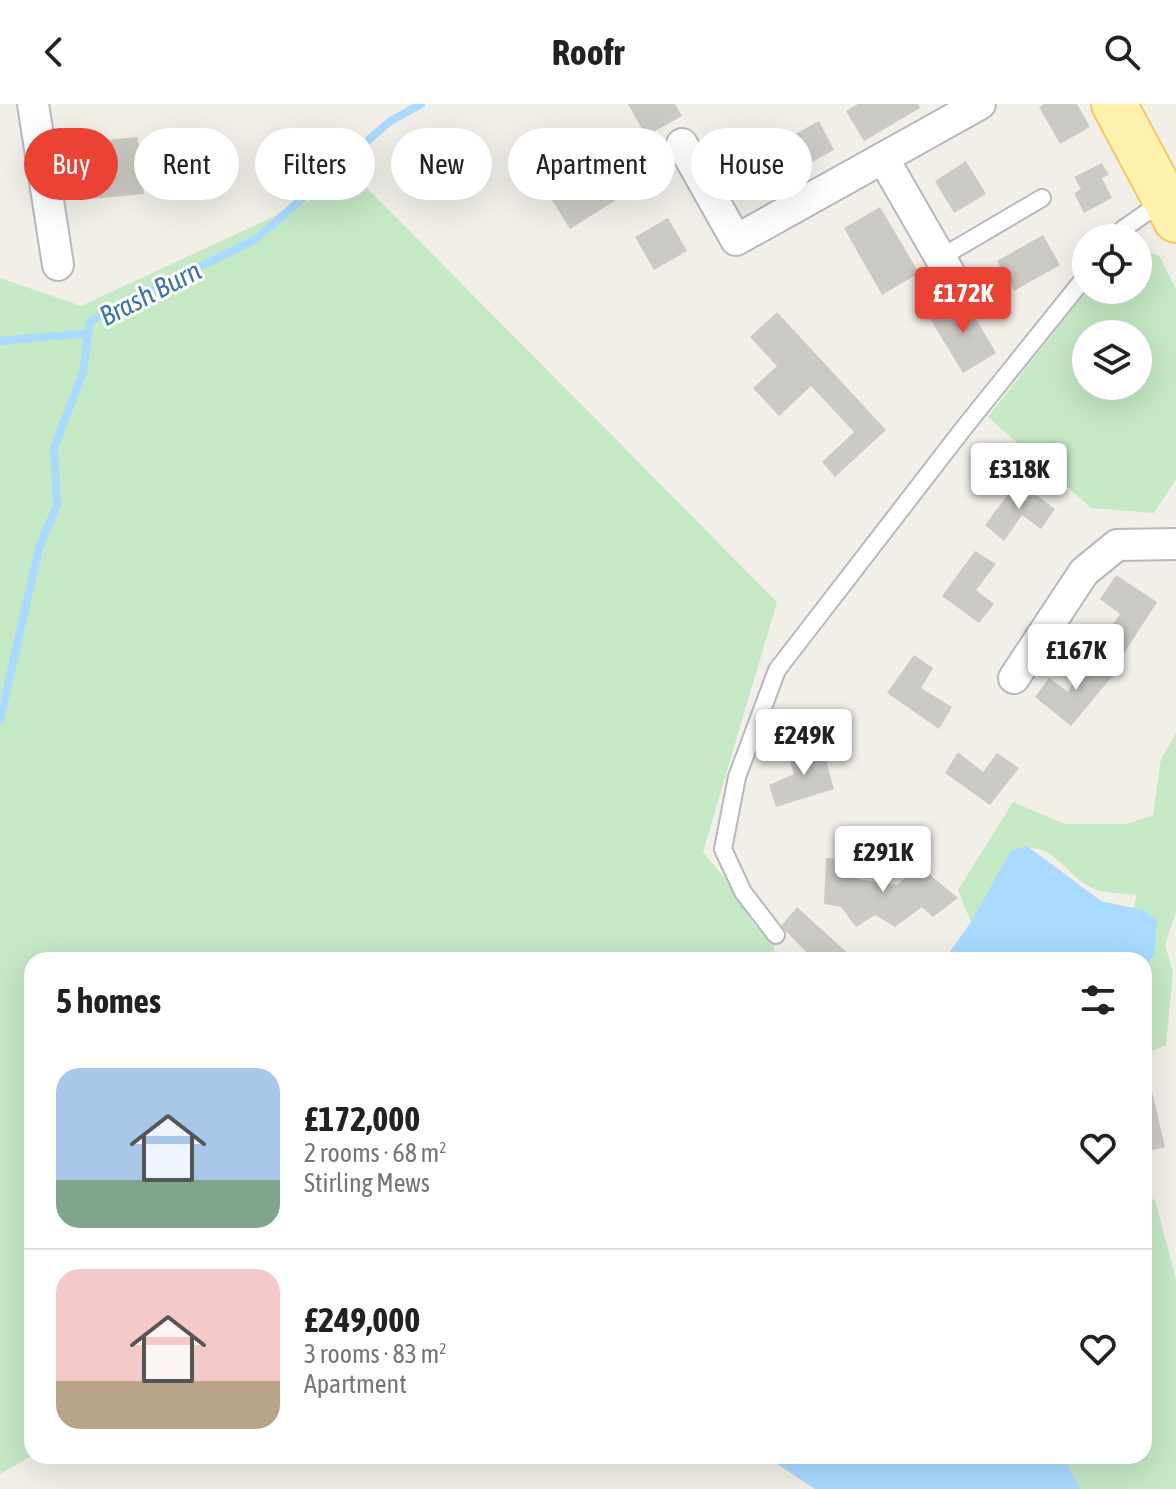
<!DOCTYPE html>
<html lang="en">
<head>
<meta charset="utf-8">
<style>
	:root { --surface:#fff; --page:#f2f2f2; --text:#222; --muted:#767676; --line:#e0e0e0; --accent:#ea4335 }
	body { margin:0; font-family:"Asap Condensed",sans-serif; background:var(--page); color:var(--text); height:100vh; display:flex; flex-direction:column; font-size:30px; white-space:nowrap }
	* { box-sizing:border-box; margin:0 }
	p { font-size:26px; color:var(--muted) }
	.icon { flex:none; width:44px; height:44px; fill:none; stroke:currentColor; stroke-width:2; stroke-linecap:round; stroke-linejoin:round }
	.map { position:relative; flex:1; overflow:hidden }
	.drawer { position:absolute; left:24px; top:848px; width:1128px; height:512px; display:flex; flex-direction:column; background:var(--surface); border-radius:24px; box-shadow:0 8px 32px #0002 }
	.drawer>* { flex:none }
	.hud { position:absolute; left:24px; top:24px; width:1128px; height:72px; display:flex; gap:16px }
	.fabs { position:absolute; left:1072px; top:120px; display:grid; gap:16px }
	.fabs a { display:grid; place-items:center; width:80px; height:80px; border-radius:50%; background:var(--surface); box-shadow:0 8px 32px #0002; font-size:40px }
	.price { position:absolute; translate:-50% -68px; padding:0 18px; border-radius:8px; background:#fff; color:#222; font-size:26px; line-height:52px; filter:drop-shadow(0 2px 4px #0008) }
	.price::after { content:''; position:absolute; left:50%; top:48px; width:24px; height:18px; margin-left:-12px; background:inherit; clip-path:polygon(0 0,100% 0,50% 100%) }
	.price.current { background:var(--accent); color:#fff }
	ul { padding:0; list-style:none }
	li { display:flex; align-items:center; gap:24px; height:200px; padding:0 32px }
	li+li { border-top:2px solid var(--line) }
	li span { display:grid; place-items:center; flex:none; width:224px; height:160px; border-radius:24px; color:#555 }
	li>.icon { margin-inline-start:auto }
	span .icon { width:96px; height:96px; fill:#fffc; stroke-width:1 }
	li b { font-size:34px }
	h2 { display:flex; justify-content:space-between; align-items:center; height:96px; padding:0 32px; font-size:34px }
	.tag { padding:0 28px; border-radius:36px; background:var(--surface); box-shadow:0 8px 32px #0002; font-size:28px; line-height:72px }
	.tag.current { background:var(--accent); color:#fff }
	header { display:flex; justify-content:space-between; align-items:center; height:104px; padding:0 32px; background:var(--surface); font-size:36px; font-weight:700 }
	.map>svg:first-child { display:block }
	.green { fill:#c5e8c5; fill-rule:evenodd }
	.water { fill:#aadaff }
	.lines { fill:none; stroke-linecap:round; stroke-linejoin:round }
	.stream { stroke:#aadaff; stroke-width:8 }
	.building { fill:#cccac5 }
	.lane-casing { stroke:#b5b8bc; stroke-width:20 }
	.street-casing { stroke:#b5b8bc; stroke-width:34 }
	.primary-casing { stroke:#f2c960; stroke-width:48 }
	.lane { stroke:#fff; stroke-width:16 }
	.street { stroke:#fff; stroke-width:30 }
	.primary { stroke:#fff2af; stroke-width:44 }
	.labels { text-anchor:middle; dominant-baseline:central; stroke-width:6; stroke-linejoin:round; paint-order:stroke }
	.water-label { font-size:28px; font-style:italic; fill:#4174aa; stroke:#fff }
</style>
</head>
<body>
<header><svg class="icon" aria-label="back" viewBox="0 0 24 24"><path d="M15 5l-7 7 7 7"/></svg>Roofr<svg class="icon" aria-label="search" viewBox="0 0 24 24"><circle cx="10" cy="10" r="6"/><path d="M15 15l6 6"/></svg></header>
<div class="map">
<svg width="1176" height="1385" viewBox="0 0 1176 1385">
	<rect width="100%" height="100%" fill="#f1efe8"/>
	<g class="green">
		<path d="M 357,74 L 777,498 L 703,748 L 723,772 L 755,822 L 776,831 L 772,856 L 32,856 L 32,1352 L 0,1370 L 0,174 L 81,202 Z"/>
		<path d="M 1138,141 L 1160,153 L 1176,185 L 1176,375 L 1154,409 L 1091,404 L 988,313 L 1087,186 L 1138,186 ZM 1086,230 L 1138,230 L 1138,282 L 1086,282 Z"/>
		<path d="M 1176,629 L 1176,808 L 1165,841 L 1173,868 L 1166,941 L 1144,951 L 1144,856 L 1126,832 L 1137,791 C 1124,789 1104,790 1092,784 C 1060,768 1054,733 1011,747 L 971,818 L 958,786 L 1013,698 L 1065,720 L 1127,720 L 1153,711 L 1161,655 Z"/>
		<path d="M 1144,1092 L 1155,1096 L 1176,1175 L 1176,1385 L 1081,1385 L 1063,1352 L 1144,1352 Z"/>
	</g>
	<g class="water">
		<path d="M 1027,742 L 1101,797 L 1143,806 L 1157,816 L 1155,849 L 1144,864 L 1144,856 L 944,856 L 971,818 L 1011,746 Z"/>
		<path d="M 765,1352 L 1063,1352 L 1081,1385 L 815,1385 Z"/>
	</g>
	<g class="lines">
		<g class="stream">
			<path d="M 0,237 L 88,229"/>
			<path d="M 0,616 L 39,444 L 57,401 L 54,344 L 83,268 L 90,217 L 256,135 L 389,18 L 421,0"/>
		</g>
	</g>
	<g class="building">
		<path d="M 628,0 L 675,0 L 682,12 L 646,32 Z"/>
		<path d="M 858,0 L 918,0 L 920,4 L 864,37 L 846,7 Z"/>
		<path d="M 1044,0 L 1077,0 L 1090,23 L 1060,40 L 1039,3 Z"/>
		<path d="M 819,17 L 834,46 L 784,73 L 768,45 Z"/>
		<path d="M 138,33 L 144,90 L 90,95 L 85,38 Z"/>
		<path d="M 966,57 L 986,90 L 954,109 L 935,77 Z"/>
		<path d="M 611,58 L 630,87 L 570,125 L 552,96 Z"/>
		<path d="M 1102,59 L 1109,71 L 1102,74 L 1112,94 L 1084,109 L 1074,89 L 1081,85 L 1074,73 Z"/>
		<path d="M 880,103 L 919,169 L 882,191 L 844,124 Z"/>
		<path d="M 668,114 L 687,147 L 654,166 L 635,133 Z"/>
		<path d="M 1043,131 L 1060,161 L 1014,187 L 997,157 Z"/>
		<path d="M 963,193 L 996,249 L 963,269 L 929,213 Z"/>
		<path d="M 777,208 L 886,326 L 835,373 L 822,358 L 854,328 L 811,282 L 779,312 L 753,284 L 777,262 L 750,233 Z"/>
		<path d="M 1018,377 L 1055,405 L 1041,425 L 1022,411 L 1004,437 L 985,421 Z"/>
		<path d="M 975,447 L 996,460 L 976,486 L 994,500 L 979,519 L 942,492 Z"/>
		<path d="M 1116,471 L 1157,498 L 1121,554 L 1099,540 L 1120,510 L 1100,495 Z"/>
		<path d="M 914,551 L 933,564 L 921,584 L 952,603 L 939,625 L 887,589 Z"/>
		<path d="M 1090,553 L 1115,569 L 1071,622 L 1035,593 L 1049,574 L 1068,588 Z"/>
		<path d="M 821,639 L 834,685 L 776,703 L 769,681 L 794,670 L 788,650 Z"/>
		<path d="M 958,648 L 983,668 L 997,649 L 1019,664 L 990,701 L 945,669 Z"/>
		<path d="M 826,754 L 854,756 L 858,775 L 897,781 L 919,762 L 958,794 L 933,813 L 922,803 L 895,823 L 875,811 L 856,823 L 841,803 L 824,800 Z"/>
		<path d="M 797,803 L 853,854 L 850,856 L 814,856 L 781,822 Z"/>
		<path d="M 1147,966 L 1165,1043 L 1144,1048 L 1144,967 Z"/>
	</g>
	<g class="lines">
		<g class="lane-casing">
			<g id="lane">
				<path d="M 1117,134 L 1123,125 L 1162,98"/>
				<path d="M 940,154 L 1042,94"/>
				<path d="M 776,831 L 743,788 L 723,745 L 737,673 L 777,566 L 963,325 L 1086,172"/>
			</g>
		</g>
		<g class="street-casing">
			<g id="street">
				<path d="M 33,0 L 58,161"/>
				<path d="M 682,40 L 736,136 L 980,0"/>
				<path d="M 883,54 L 963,193"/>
				<path d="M 1014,574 L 1084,468 L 1117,441 L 1176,440"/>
			</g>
		</g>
		<g class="primary-casing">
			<path id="primary" d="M 1114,0 L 1176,116"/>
		</g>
		<use href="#lane" class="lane"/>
		<use href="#street" class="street"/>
		<use href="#primary" class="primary"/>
	</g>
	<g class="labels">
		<g class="water-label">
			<text transform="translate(150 189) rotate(-27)">Brash Burn</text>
		</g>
	</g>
</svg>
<div class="fabs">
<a><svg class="icon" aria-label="locate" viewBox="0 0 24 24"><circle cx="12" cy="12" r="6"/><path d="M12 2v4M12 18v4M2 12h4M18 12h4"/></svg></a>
<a><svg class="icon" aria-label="layers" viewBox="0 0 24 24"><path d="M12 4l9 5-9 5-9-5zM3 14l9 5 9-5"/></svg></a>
</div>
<b class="price current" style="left:963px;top:231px">£172K</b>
<b class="price" style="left:1019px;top:407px">£318K</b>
<b class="price" style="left:1076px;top:588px">£167K</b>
<b class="price" style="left:804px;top:673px">£249K</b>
<b class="price" style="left:883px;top:790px">£291K</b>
<div class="hud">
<a class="tag current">Buy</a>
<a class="tag">Rent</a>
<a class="tag">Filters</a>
<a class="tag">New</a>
<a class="tag">Apartment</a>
<a class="tag">House</a>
</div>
<section class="drawer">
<h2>5 homes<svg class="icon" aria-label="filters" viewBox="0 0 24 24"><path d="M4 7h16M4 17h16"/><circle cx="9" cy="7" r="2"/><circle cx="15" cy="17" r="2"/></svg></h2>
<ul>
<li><span style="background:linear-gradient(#a9c7e8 70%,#7fa58c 0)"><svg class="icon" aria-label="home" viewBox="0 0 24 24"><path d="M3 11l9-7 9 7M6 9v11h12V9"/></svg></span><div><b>£172,000</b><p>2 rooms · 68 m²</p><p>Stirling Mews</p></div><svg class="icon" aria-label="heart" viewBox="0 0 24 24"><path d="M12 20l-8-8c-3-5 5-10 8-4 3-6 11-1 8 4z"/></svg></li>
<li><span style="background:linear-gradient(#f6c9c9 70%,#b9a48a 0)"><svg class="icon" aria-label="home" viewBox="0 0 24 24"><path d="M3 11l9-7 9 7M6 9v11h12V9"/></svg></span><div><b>£249,000</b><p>3 rooms · 83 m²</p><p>Apartment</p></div><svg class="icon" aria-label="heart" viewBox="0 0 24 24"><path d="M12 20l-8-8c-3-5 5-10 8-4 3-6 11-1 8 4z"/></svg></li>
</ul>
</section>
</div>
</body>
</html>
